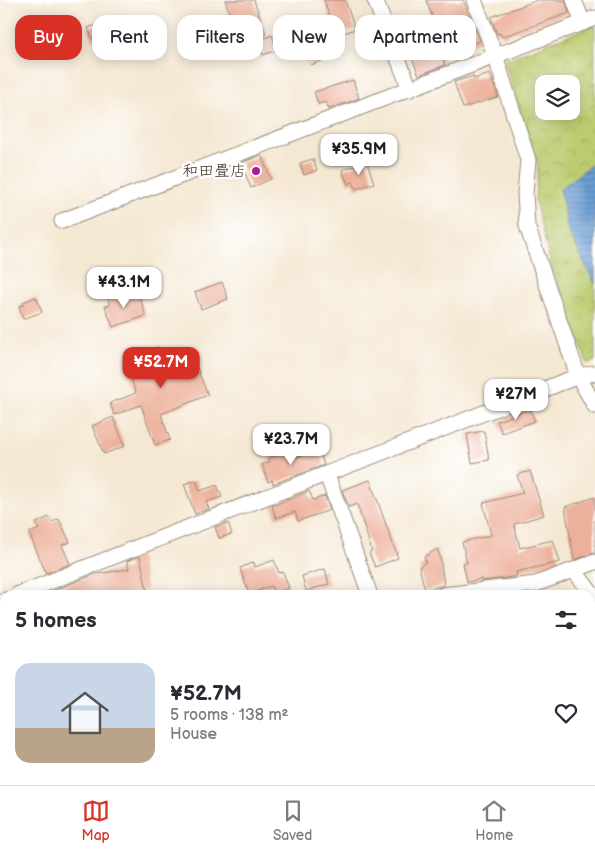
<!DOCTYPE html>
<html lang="en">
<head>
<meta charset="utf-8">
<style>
	:root { --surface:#fff; --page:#f2f2f3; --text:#2b2b33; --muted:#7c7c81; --line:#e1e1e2; --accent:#d93025 }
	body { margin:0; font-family:"Balsamiq Sans","Klee One",sans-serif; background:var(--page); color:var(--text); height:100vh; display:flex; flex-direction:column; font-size:19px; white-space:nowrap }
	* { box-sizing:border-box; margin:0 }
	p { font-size:16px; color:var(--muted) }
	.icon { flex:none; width:28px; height:28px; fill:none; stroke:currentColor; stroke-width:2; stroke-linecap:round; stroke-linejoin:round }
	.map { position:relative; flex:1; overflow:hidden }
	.drawer { position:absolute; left:0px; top:590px; width:595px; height:195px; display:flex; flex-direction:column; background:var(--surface); border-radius:15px 15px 0 0; box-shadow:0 2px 12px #0003 }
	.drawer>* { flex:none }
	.guide { position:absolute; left:15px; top:15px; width:565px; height:45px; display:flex; gap:10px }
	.tools { position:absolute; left:535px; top:75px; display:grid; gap:10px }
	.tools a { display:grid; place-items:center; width:45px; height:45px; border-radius:10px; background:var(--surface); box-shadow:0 2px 12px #0003; font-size:25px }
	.price { position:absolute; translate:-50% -42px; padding:0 11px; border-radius:10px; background:#fff; color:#222; font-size:16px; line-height:32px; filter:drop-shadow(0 1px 2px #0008) }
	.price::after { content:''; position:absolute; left:50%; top:30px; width:15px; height:11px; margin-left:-8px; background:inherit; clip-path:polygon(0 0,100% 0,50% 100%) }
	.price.current { background:var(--accent); color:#fff }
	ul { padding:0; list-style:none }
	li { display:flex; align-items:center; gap:15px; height:125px; padding:0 15px }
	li+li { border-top:1px solid var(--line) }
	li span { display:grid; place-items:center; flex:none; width:140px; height:100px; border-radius:15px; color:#555 }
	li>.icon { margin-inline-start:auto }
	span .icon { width:60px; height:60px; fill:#fffc; stroke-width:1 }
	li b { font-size:21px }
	h2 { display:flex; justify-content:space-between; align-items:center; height:60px; padding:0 15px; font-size:21px }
	.chip { padding:0 18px; border-radius:15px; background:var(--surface); box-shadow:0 2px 12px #0003; font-size:18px; line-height:45px }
	.chip.current { background:var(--accent); color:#fff }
	.tab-bar { display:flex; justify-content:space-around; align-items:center; height:70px; border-top:1px solid var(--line); background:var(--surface); font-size:14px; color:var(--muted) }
	.tab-bar a { display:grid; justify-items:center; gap:2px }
	.tab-bar .current { color:var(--accent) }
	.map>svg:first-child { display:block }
	.park { fill:url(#park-crowns); stroke:#7c7a46; fill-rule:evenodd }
	.water { fill:url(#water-rules); stroke:#516479 }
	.building { fill:#edb19b }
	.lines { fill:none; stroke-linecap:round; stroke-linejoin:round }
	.street-casing { stroke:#988978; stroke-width:17 }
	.street { stroke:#fff; stroke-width:15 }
	.poi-dot { fill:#b5179e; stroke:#fff; stroke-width:2 }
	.labels { text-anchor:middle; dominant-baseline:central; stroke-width:5; stroke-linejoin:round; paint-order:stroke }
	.poi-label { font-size:16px; fill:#3b2a1e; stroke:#fff; text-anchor:end }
</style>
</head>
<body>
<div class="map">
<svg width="595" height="785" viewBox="0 0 595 785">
	<defs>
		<pattern id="park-crowns" width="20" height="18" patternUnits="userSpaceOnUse" patternTransform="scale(1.25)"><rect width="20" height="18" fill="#bccb6e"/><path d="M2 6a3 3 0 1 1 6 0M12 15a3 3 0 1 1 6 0" fill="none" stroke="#a2ae5f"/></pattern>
		<pattern id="water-rules" width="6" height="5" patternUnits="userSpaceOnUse" patternTransform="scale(1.25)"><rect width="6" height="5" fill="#679dd4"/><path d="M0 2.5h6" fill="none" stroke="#5680ab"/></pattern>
	</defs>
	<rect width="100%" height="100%" fill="#fff"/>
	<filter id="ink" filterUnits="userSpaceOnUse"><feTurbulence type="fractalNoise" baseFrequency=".02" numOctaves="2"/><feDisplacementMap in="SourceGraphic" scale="10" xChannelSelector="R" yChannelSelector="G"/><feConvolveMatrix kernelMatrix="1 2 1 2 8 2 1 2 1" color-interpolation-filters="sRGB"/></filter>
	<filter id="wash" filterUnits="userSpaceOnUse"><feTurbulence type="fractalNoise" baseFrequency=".0096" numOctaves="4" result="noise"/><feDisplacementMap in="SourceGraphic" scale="20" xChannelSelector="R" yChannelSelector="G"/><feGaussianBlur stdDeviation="1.12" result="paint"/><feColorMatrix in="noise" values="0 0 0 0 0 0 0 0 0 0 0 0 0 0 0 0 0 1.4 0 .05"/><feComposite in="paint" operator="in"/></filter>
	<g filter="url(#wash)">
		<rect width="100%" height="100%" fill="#f5e8d3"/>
		<path class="park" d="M 595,25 L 595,361 L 587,363 L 550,261 L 535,200 L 538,166 L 504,60 ZM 544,84 L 571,84 L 571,111 L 544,111 Z"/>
		<path class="water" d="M 595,162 L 595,284 L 568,230 L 560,189 Z"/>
		<g id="blocks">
			<g class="building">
				<path d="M 225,0 L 254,0 L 266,34 L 240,43 Z"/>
				<path d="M 324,0 L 345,0 L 355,29 L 333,37 L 340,54 L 311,65 L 300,35 L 331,22 Z"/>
				<path d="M 426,0 L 463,0 L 480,41 L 446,53 Z"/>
				<path d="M 538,0 L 565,0 L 569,13 L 502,37 L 500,33 L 497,34 L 491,17 Z"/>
				<path d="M 102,23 L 107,34 L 93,40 L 88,28 Z"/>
				<path d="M 272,35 L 277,50 L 263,55 L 257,41 Z"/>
				<path d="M 439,48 L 445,65 L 419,75 L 412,58 Z"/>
				<path d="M 490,74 L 498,97 L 463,108 L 454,82 L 473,76 L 474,79 Z"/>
				<path d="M 353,80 L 359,98 L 329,109 L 326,102 L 318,104 L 314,92 Z"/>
				<path d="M 261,155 L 271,179 L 251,188 L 241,163 Z"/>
				<path d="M 313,159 L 317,170 L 304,175 L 300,163 Z"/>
				<path d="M 367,162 L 374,183 L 356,189 L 353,182 L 348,184 L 342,170 Z"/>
				<path d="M 222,282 L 228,299 L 201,309 L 195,292 Z"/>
				<path d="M 119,292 L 121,299 L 138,293 L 146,316 L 113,327 L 105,306 L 110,305 L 107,296 Z"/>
				<path d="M 36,297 L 42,312 L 23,319 L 19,306 L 24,305 L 23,302 Z"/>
				<path d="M 158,347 L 164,364 L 191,353 L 208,395 L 161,414 L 170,440 L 155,445 L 141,405 L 114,415 L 110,403 L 136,393 L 125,361 Z"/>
				<path d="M 530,409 L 535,421 L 502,433 L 497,421 Z"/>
				<path d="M 113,417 L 125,446 L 104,454 L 92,426 Z"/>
				<path d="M 484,431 L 489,460 L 472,463 L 467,434 Z"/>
				<path d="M 319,449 L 324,465 L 273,484 L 272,480 L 268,482 L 262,464 L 270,462 L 269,458 L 289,451 L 291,459 Z"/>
				<path d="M 530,471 L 544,515 L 514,524 L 520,548 L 553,540 L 560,562 L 516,572 L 517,576 L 506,578 L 481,581 L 481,579 L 467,582 L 463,563 L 467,563 L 462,542 L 491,535 L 483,503 L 523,493 L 517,475 Z"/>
				<path d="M 196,480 L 200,491 L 217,485 L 222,497 L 206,502 L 209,509 L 195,514 L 184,484 Z"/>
				<path d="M 370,480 L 398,558 L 375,567 L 369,553 L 372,551 L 357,504 L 349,507 L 342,490 Z"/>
				<path d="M 309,491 L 313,500 L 325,496 L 330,510 L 298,521 L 295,512 L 276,518 L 272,506 Z"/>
				<path d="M 595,497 L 595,553 L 574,560 L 565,507 Z"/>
				<path d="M 49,517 L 52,522 L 59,519 L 70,542 L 62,545 L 70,564 L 46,573 L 29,533 L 39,529 L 36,523 Z"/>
				<path d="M 228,523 L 232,534 L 219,538 L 215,527 Z"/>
				<path d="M 437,549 L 440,557 L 444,585 L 425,590 L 419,567 L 426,562 L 424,557 Z"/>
				<path d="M 140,556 L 147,591 L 120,595 L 55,595 L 53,591 L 95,574 L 129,569 L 127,561 Z"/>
				<path d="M 274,560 L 279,573 L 283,572 L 289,588 L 274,594 L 271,586 L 249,594 L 240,568 L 254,562 L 255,567 Z"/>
				<path d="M 325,569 L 329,584 L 306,591 L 302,576 Z"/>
			</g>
		</g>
	</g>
	<g filter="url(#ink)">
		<use href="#blocks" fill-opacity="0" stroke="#988978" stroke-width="1"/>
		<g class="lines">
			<g class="street-casing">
				<g id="street">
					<path d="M 375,0 L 410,89"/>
					<path d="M 474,0 L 495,55 L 528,160 L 525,193 L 527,226 L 578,376 L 595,406"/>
					<path d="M 574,0 L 583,23"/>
					<path d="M 62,221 L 595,18"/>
					<path d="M 327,475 L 370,595"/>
					<path d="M 574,570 L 595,598"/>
					<path d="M 17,595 C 203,520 391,450 578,376 L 595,373"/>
					<path d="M 443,595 L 536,584 L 595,562"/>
					<path d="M 0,602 L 5,600"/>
					<path d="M 0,675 L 5,674"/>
					<path d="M 148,785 L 149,780"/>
				</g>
			</g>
			<use href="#street" class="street"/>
		</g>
	</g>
	<circle class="poi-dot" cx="256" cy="171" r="5"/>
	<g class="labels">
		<g class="poi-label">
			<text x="246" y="171">和田畳店</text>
		</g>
	</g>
</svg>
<div class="tools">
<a><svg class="icon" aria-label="layers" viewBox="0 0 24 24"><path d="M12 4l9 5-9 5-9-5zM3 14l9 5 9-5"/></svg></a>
</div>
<b class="price" style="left:359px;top:176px">¥35.9M</b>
<b class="price" style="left:124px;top:309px">¥43.1M</b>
<b class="price current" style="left:161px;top:389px">¥52.7M</b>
<b class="price" style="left:516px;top:421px">¥27M</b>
<b class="price" style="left:291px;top:466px">¥23.7M</b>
<div class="guide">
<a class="chip current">Buy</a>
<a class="chip">Rent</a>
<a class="chip">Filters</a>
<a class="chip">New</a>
<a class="chip">Apartment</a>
</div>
<section class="drawer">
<h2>5 homes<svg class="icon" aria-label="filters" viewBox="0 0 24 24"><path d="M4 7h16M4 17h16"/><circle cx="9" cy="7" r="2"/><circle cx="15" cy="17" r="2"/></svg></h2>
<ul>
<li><span style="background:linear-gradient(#c9d6e8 65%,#b9a48a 0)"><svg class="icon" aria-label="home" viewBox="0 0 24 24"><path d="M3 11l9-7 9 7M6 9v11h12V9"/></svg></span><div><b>¥52.7M</b><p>5 rooms · 138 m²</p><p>House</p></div><svg class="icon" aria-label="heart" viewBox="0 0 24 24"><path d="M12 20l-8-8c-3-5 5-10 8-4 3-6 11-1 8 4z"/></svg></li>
</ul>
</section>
</div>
<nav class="tab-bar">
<a class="current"><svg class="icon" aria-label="map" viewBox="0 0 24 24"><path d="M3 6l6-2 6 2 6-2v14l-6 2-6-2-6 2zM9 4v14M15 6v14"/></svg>Map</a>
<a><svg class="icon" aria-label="saved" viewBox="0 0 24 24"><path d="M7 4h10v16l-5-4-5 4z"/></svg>Saved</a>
<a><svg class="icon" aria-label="home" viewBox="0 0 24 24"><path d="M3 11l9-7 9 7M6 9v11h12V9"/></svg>Home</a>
</nav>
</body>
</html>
